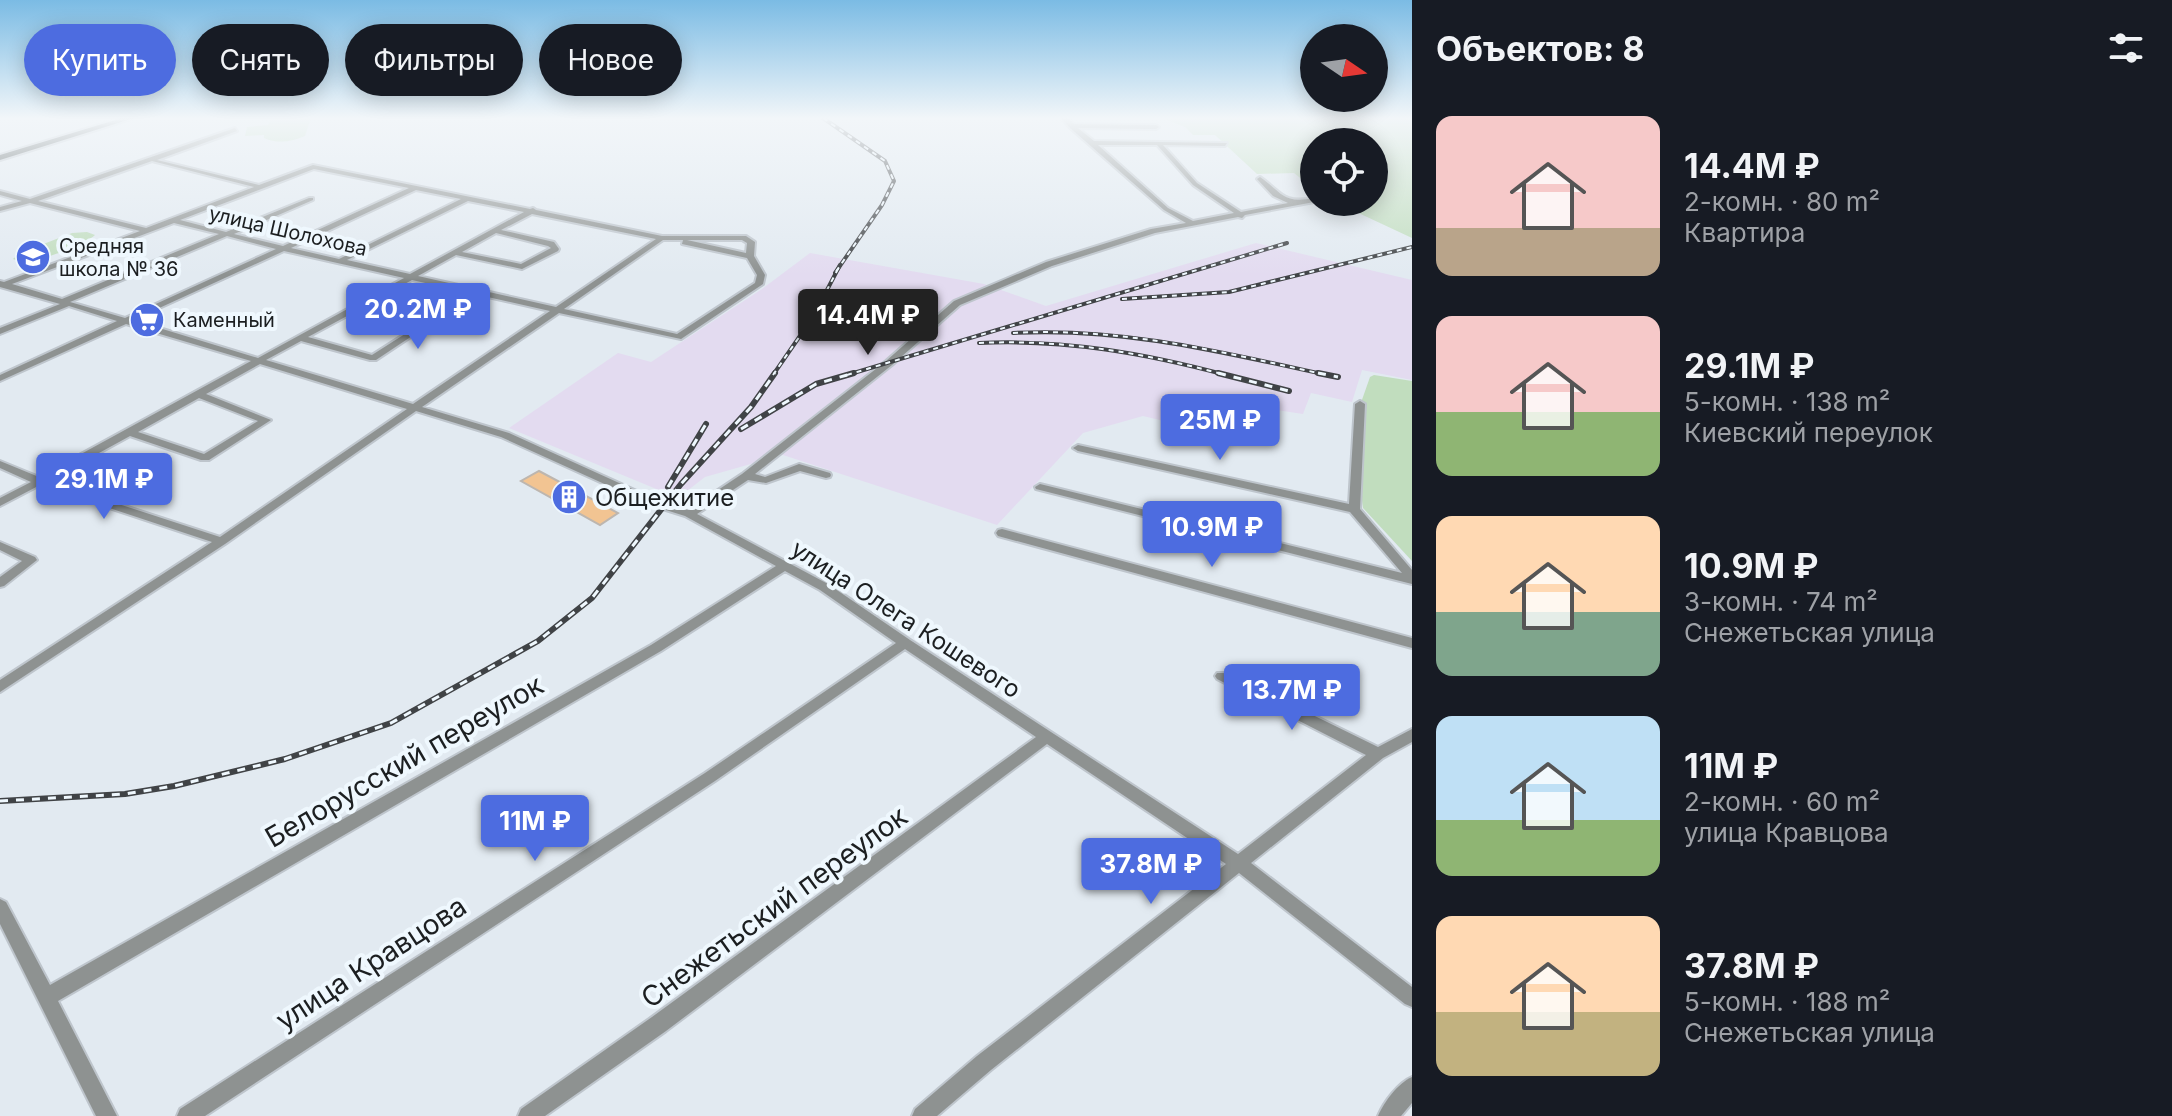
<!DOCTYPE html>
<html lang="ru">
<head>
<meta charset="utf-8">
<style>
	:root { --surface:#171b24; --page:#20242c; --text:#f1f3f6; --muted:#9ea1a6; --accent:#4d6ce0 }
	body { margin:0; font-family:Inter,sans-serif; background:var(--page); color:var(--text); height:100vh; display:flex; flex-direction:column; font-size:30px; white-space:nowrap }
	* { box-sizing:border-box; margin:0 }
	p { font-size:26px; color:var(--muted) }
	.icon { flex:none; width:44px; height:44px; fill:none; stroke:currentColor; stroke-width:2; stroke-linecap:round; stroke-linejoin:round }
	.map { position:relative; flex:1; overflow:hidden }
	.panel { display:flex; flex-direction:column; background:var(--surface); width:760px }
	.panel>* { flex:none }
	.banner { position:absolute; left:24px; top:24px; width:760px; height:72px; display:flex; gap:16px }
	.needle { width:52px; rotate:103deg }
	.buttons { position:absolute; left:1300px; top:24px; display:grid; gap:16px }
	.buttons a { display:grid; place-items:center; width:88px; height:88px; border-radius:50%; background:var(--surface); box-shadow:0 4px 20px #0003; font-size:40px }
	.price { position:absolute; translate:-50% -68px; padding:0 18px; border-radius:8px; background:var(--accent); color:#fff; font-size:26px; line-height:52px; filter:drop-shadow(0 2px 4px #0008) }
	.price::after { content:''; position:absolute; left:50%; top:48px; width:24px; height:18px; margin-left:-12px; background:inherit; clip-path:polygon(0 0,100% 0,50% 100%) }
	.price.on { background:#222; color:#fff }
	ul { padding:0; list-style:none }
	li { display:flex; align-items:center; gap:24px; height:200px; padding:0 24px }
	li span { display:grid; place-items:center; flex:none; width:224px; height:160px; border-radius:16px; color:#555 }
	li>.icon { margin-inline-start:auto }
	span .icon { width:96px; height:96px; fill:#fffc; stroke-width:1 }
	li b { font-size:34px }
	h2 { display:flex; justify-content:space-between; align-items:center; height:96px; padding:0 24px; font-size:34px }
	.pill { padding:0 28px; border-radius:36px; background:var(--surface); box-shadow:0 4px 20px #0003; font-size:28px; line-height:72px }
	.pill.on { background:var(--accent); color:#fff }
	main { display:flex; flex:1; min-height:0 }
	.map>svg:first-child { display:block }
	.industrial { fill:#e3dbf0 }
	.green { fill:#c1ddbe }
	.building { fill:#f2c492; stroke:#bdb6af; stroke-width:2 }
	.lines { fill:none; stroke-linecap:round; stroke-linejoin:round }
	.minor-casing { stroke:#bec5cc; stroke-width:4 }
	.major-casing { stroke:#bec5cc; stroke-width:4 }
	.minor { fill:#8e9291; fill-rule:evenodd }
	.major { fill:#444c4b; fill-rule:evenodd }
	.rail-far1-casing { stroke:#404346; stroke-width:4 }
	.rail-casing { stroke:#404346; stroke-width:6 }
	.rail-far1 { stroke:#eff8fe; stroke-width:2; stroke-dasharray:5; stroke-linecap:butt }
	.rail { stroke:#eff8fe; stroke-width:3; stroke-dasharray:8; stroke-linecap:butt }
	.labels { text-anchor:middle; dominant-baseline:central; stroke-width:8; stroke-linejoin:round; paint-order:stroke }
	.far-street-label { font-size:20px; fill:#1c1f21; stroke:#eff8fe }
	.far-poi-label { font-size:20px; fill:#1c1f21; stroke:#eff8fe; text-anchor:start }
	.poi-label { font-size:24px; fill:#1c1f21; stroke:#eff8fe; text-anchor:start }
	.street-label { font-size:24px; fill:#1c1f21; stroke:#eff8fe }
	.near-street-label { font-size:28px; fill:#1c1f21; stroke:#eff8fe }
</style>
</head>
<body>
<main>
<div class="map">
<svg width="1412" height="1116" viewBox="0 0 1412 1116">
	<rect width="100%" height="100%" fill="#e2eaf1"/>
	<path class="industrial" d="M 1256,243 L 1412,280 L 1412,380 L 1362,370 L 1352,402 L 1311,393 L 1303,414 L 1249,406 L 1239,439 L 1143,416 L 1083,433 L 997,525 L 783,455 L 705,477 L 678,498 L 509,428 L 618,353 L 651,362 L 762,289 L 810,253 L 984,284 L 1046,306 Z"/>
	<g class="green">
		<path d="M 272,118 L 311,118 L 305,136 C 292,142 277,144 264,138 L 264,135 L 245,136 L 247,127 L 268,125 Z"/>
		<path d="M 1162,118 L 1412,118 L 1412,238 L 1335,202 L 1374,202 L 1374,142 L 1314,142 L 1314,189 L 1294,173 L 1257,174 L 1215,135 L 1193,135 L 1185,127 Z"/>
		<path d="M 87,232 L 95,235 C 82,247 30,266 13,259 L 20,253 L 72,233 Z"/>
		<path d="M 1374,375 L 1412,381 L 1412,561 L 1363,508 L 1354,442 L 1357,414 L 1370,377 Z"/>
	</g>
	<path class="building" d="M 539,471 L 618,513 L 600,525 L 521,481 Z"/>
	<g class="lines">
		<g class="minor-casing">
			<g id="minor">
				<path d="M 1061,118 L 1068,118 L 1074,124 L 1156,125 L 1159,127 L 1156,129 L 1078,128 L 1094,141 L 1227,143 L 1225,146 L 1163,145 L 1197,183 L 1241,212 L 1288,203 L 1273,196 L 1257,179 L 1260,177 C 1283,193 1282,204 1314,198 L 1314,202 L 1245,215 L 1242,218 L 1238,217 L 1155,233 L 1052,266 L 960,305 L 892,365 L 755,474 L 765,477 L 799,464 L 830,473 L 831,475 L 830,477 L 826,478 L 800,471 L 766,483 L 748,480 L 697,514 L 828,584 L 910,640 L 1238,854 L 1366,755 L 1217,679 L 1215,676 L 1217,673 L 1227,673 L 1378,747 L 1412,729 L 1412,742 L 1383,758 L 1251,863 L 1412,987 L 1412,1007 L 1405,1004 L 1239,873 L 991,1070 L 937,1116 L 912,1116 L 915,1109 L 977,1056 L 1226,864 L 1047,744 L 666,1031 L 545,1116 L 518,1116 L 521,1109 L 652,1017 L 1036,737 L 905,649 L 715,781 L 205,1116 L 177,1116 L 180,1109 L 705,773 L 896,643 L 820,590 L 785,571 L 661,651 L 58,1001 L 117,1116 L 96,1116 L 0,924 L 0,899 L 6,902 L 50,985 L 651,645 L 776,566 L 685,516 L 653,506 L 501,437 L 416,411 L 225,544 L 0,692 L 0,680 L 212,542 L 40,485 L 0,506 L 0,498 L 31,482 L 0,468 L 0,461 L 39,477 L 251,361 L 126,324 L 0,381 L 0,375 L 117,321 L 69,306 L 0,334 L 0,328 L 60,304 L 0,287 L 0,281 L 4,282 L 140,231 L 30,203 L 0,211 L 0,207 L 22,201 L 0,195 L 0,191 L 30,199 L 235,128 L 237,131 L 157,160 L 259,185 L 313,165 L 530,209 L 533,208 L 536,210 L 662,236 L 746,236 L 755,242 L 754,256 L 765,275 L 763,284 L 681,339 L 559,313 L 422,407 L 509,433 L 661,502 L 688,510 L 742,474 L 886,361 L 954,301 L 1046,262 L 1151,229 L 1186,223 L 1164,210 L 1069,127 ZM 1098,145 L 1157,145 L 1193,185 L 1234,213 L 1193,221 L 1168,208 ZM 152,161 L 254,187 L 146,228 L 38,201 ZM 314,169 L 409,188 L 283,246 L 234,234 L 313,200 L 313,198 L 309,198 L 226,232 L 180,220 ZM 416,190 L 461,199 L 339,259 L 291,248 ZM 468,201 L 524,212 L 410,274 L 347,260 ZM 532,214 L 656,239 L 556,307 L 418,276 L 456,255 L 522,269 L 558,251 L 559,249 L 554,242 L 501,230 ZM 174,223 L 219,234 L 62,299 L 12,284 ZM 496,233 L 548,246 L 551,248 L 521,264 L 462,252 ZM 227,236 L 276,249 L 125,318 L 70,302 ZM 663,240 L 683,240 L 682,244 L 747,258 L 757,275 L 755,283 L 677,334 L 564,309 ZM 687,240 L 742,240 L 747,243 L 746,253 ZM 284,251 L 404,278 L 258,358 L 133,320 ZM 412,280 L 550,311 L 413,404 L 266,360 L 301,341 L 370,360 L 376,360 L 430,324 L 366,305 ZM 360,309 L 419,325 L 372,355 L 308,337 ZM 260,364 L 407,409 L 220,537 L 48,481 L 130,436 L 201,460 L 209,460 L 271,420 L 206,394 ZM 199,398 L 258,421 L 204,454 L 138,432 Z"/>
				<path d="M 1360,401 L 1365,404 L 1360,509 L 1412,570 L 1412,584 L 1036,489 L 1035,487 L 1040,484 L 1402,573 L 1350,512 L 1078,451 L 1073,448 L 1078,445 L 1349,504 L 1355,404 Z"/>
				<path d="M 1002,529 L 1412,638 L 1412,648 L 998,536 L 996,533 L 998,530 Z"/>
				<path d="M 0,542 L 35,557 L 37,560 L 4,586 L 0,587 L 0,577 L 22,561 L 0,550 Z"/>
				<path d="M 1412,1077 L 1412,1103 L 1401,1116 L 1378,1116 C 1384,1102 1398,1083 1412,1077 Z"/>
			</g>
		</g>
		<g class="major-casing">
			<path id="major" d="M 122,118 L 134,118 L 0,160 L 0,155 Z"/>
		</g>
		<use href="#minor" class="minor"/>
		<use href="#major" class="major"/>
		<g class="rail-far1-casing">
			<g id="rail-far1">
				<path d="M 823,118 L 885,161 L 894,181 L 882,205 L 835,273"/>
				<path d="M 1122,299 L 1229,292 L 1412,247"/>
				<path d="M 1013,333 C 1121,327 1222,352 1327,375"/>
				<path d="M 979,343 C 1064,339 1144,353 1226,375"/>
				<path d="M 773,375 L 813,317 L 840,265"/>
				<path d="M 847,375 L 1287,243"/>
			</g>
		</g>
		<g class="rail-casing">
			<g id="rail">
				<path d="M 1218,373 L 1289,391"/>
				<path d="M 1318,373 L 1338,377"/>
				<path d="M 741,429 L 816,384 L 854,373"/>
				<path d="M 668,487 L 706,424"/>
				<path d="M 0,801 L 125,794 L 174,786 L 285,759 L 391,723 L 538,641 L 592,598 L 681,484 L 751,407 L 775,373"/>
			</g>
		</g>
		<use href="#rail-far1" class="rail-far1"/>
		<use href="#rail" class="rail"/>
	</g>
	<linearGradient id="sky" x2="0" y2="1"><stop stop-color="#7bbbe4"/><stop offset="0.43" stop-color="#f2f6f9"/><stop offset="1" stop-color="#f2f6f9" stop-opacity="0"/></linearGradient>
	<rect width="1412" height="275" fill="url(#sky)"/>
	<defs>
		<g id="school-disc" transform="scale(1.8)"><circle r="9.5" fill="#4d6ce0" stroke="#eff8fe"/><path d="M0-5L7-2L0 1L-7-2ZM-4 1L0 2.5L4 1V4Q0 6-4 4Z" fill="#fff"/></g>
		<g id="supermarket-disc" transform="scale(1.8)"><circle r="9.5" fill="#4d6ce0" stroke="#eff8fe"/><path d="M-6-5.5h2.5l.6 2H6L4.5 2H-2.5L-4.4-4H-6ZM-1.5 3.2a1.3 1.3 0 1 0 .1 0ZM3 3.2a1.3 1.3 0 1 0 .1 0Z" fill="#fff"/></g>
		<g id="building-disc" transform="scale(1.8)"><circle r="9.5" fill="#4d6ce0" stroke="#eff8fe"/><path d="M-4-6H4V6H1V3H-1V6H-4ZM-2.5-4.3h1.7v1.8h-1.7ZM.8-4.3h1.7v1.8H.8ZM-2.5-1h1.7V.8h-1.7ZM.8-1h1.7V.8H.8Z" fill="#fff"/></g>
	</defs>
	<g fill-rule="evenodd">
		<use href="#school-disc" x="33" y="257"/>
		<use href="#supermarket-disc" x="147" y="320"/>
		<use href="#building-disc" x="569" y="497"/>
	</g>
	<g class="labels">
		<g class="far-street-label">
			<text transform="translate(288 231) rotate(13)">улица Шолохова</text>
		</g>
		<g class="far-poi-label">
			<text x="59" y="246">Средняя<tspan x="59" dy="23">школа № 36</tspan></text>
			<text x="173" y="320">Каменный</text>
		</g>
		<g class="poi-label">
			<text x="595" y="497">Общежитие</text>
		</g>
		<g class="street-label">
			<text transform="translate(906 619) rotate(33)">улица Олега Кошевого</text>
		</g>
		<g class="near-street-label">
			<text transform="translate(404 761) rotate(-30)">Белорусский переулок</text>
			<text transform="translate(774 907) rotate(-36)">Снежетьский переулок</text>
			<text transform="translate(371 963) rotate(-33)">улица Кравцова</text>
		</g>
	</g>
</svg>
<div class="buttons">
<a><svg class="needle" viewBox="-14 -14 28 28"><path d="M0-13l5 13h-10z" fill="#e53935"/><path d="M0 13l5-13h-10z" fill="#9ea1a6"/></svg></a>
<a><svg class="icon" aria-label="locate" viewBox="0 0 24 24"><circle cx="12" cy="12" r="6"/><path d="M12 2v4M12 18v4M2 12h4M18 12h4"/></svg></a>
</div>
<b class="price" style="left:418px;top:351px">20.2M ₽</b>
<b class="price on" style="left:868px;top:357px">14.4M ₽</b>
<b class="price" style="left:1220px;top:462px">25M ₽</b>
<b class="price" style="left:104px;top:521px">29.1M ₽</b>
<b class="price" style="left:1212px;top:569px">10.9M ₽</b>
<b class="price" style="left:1292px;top:732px">13.7M ₽</b>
<b class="price" style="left:535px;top:863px">11M ₽</b>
<b class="price" style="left:1151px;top:906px">37.8M ₽</b>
<div class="banner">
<a class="pill on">Купить</a>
<a class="pill">Снять</a>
<a class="pill">Фильтры</a>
<a class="pill">Новое</a>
</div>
</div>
<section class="panel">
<h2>Объектов: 8<svg class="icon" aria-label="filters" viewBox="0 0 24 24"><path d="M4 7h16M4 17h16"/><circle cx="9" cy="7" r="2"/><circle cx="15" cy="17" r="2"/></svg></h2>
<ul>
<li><span style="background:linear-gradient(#f6c9c9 70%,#b9a48a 0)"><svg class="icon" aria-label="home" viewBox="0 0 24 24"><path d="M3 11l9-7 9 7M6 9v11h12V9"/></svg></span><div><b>14.4M ₽</b><p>2-комн. · 80 m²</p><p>Квартира</p></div></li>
<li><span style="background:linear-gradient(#f6c9c9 60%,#8fb573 0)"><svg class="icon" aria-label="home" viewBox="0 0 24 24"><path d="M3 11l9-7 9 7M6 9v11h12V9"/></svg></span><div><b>29.1M ₽</b><p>5-комн. · 138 m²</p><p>Киевский переулок</p></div></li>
<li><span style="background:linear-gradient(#ffd9b3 60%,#7fa58c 0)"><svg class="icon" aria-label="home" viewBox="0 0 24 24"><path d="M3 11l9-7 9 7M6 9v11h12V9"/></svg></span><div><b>10.9M ₽</b><p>3-комн. · 74 m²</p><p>Снежетьская улица</p></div></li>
<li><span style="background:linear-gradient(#bfe0f5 65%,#8fb573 0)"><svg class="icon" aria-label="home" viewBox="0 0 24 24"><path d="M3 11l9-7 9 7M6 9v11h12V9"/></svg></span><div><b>11M ₽</b><p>2-комн. · 60 m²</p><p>улица Кравцова</p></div></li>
<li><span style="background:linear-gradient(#ffd9b3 60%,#c2b280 0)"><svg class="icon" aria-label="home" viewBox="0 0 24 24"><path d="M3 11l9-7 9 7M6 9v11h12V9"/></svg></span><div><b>37.8M ₽</b><p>5-комн. · 188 m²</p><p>Снежетьская улица</p></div></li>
</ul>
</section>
</main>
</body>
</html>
